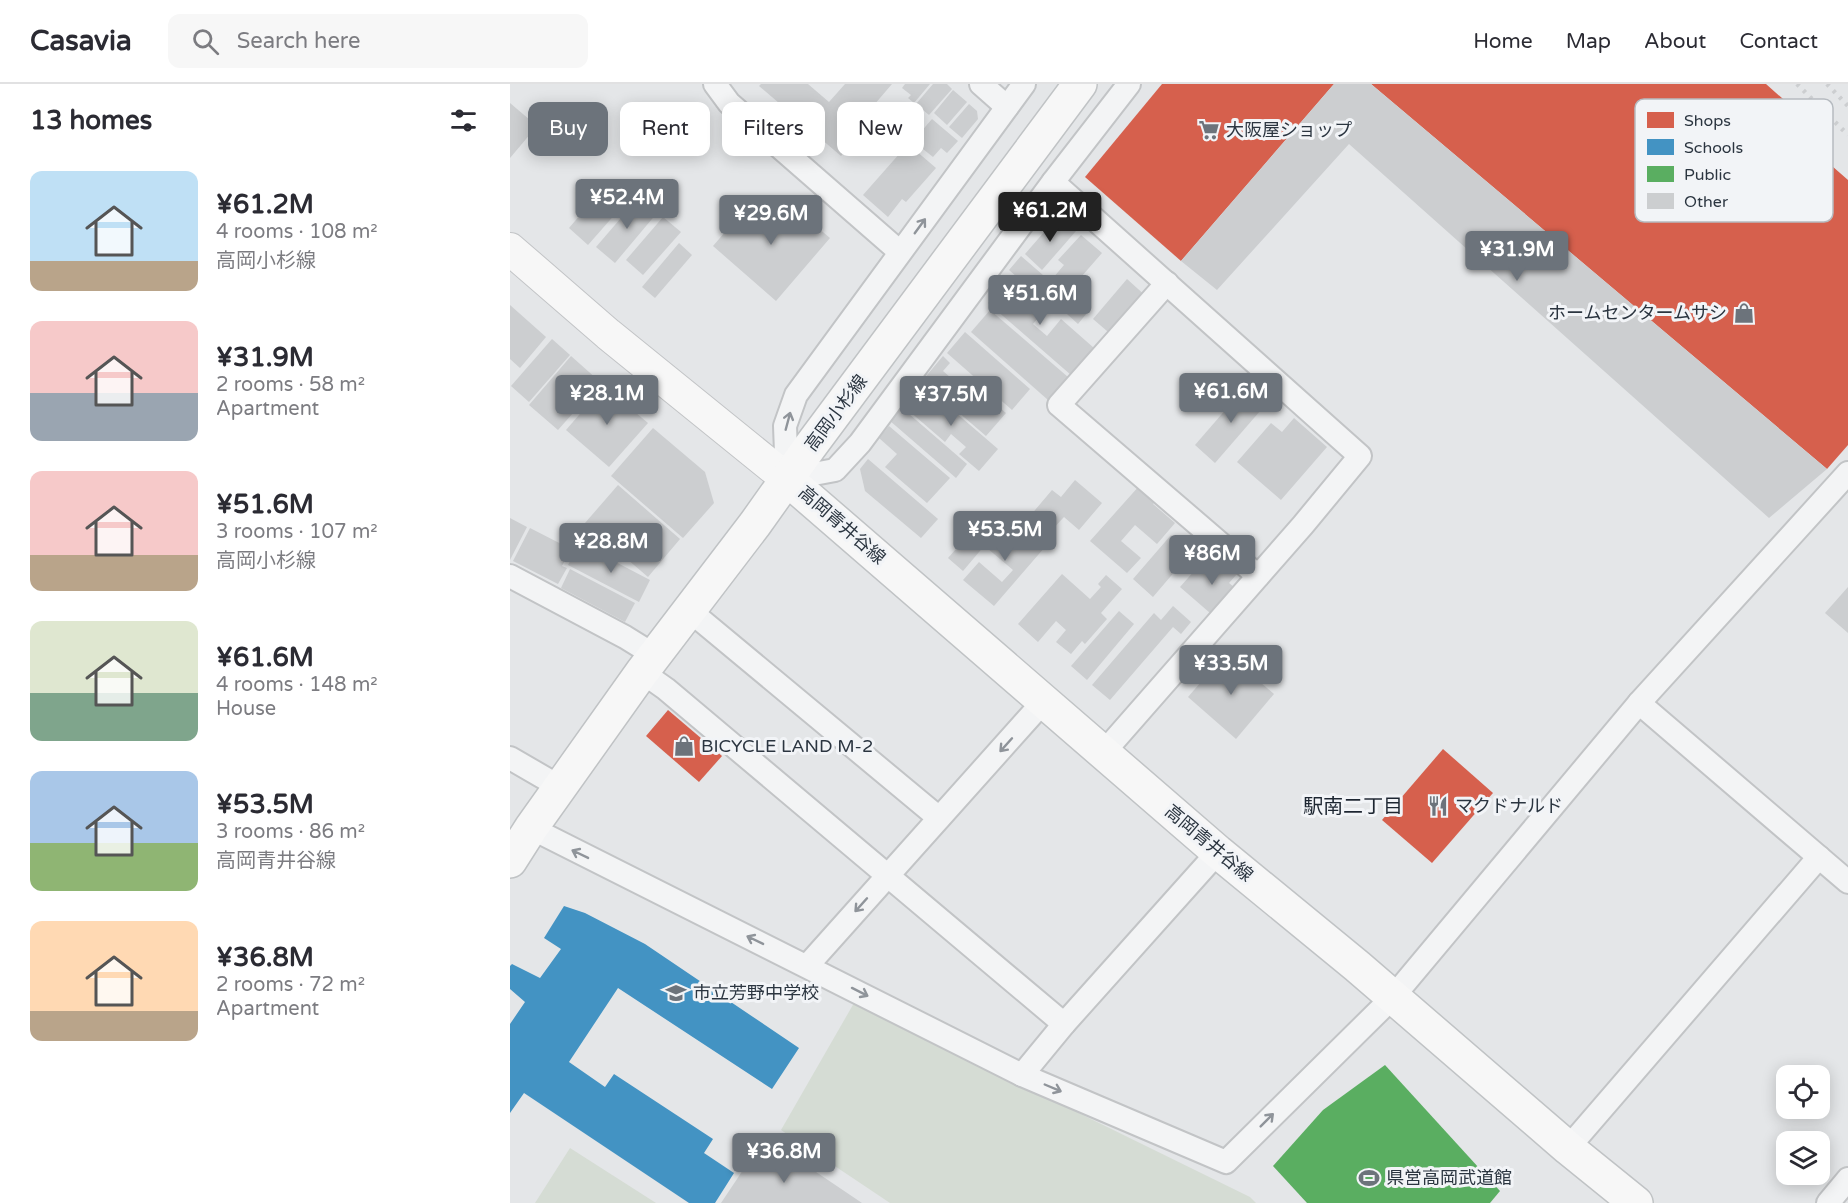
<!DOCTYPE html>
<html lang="en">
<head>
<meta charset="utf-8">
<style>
	:root { --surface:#fff; --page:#f7f7f7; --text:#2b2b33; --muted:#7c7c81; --line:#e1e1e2; --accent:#6c737b }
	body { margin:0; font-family:"Varela Round","Noto Sans JP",sans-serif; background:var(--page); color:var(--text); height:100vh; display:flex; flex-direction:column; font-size:22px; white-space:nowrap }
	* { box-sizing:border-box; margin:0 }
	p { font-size:20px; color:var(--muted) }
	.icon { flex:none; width:33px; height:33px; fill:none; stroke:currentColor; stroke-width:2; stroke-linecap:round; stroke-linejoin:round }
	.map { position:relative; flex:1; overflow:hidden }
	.side { display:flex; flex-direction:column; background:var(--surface); width:510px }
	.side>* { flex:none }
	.top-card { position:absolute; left:18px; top:18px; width:570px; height:54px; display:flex; gap:12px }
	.fabs { position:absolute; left:1266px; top:981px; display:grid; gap:12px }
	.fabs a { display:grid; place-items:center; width:54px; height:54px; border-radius:12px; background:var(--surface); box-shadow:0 3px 15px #0003; font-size:30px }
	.price { position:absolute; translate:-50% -51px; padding:0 14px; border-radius:6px; background:var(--accent); color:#fff; font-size:20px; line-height:39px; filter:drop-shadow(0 2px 3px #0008) }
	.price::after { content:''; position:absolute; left:50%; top:36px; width:18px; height:14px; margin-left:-9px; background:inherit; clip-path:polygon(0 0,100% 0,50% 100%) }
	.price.selected { background:#222; color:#fff }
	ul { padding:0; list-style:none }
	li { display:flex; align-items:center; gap:18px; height:150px; padding:0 30px }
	li span { display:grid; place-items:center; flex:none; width:168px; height:120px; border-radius:12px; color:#555 }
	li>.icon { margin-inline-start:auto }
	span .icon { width:72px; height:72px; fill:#fffc; stroke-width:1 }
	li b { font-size:26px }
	h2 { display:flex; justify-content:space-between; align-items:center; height:72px; padding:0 30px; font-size:26px }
	.tag { padding:0 21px; border-radius:12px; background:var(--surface); box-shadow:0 3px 15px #0003; font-size:21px; line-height:54px }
	.tag.selected { background:var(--accent); color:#fff }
	header { display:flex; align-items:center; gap:36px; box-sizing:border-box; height:84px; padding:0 30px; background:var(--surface); border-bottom:2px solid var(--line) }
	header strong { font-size:28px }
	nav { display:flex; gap:33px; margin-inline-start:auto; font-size:21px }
	.search { width:420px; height:54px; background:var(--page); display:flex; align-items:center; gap:15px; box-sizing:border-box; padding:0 21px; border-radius:12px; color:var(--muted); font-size:22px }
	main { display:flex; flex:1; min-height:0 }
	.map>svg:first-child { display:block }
	.green { fill:#d5dcd4 }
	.shops { fill:#d6604d }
	.schools { fill:#4393c3 }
	.public { fill:#5aae61 }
	.building { fill:#ccced0 }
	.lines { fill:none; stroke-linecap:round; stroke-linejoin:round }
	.street-casing { stroke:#c2c4c6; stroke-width:26 }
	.secondary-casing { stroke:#c2c4c6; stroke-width:34 }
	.primary-casing { stroke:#c0c3c5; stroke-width:36 }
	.street { stroke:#f3f4f5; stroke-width:22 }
	.secondary { stroke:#f7f7f7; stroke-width:32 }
	.primary { stroke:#f7f7f7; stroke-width:33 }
	.rail { stroke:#ccced0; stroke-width:4.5; stroke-dasharray:3 6; stroke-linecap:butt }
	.oneway { stroke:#8f949a }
	.labels { text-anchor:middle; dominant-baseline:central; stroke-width:6; stroke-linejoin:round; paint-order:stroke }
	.poi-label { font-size:18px; fill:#2b3540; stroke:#f2f4f7; text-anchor:start }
	.street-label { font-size:18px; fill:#2b3540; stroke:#f2f4f7 }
	.neighbourhood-label { font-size:20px; fill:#1d2631; stroke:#f2f4f7 }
	.key { fill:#f2f4f7; stroke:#b6bbc0; stroke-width:1.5 }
	.key-label { font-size:16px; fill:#2b3540 }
</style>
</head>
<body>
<header>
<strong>Casavia</strong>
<div class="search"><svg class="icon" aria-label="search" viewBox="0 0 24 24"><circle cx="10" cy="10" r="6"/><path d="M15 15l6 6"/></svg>Search here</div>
<nav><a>Home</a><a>Map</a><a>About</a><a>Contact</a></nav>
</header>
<main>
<section class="side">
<h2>13 homes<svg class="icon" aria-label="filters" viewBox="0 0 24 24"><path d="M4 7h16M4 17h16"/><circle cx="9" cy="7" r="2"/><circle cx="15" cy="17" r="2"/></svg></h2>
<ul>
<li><span style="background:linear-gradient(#bfe0f5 75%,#b9a48a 0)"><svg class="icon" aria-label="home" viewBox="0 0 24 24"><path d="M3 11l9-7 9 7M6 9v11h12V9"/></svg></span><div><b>¥61.2M</b><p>4 rooms · 108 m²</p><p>高岡小杉線</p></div></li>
<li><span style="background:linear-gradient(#f6c9c9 60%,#9aa5b1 0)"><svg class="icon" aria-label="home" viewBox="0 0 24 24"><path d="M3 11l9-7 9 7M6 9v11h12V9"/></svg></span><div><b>¥31.9M</b><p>2 rooms · 58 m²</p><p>Apartment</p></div></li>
<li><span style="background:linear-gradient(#f6c9c9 70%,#b9a48a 0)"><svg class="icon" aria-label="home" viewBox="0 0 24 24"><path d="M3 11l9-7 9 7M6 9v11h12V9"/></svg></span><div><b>¥51.6M</b><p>3 rooms · 107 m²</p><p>高岡小杉線</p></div></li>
<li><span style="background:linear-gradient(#dfe7d0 60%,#7fa58c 0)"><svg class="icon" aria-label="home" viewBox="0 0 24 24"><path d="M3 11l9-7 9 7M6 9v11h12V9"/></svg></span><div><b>¥61.6M</b><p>4 rooms · 148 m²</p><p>House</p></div></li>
<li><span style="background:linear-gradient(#a9c7e8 60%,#8fb573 0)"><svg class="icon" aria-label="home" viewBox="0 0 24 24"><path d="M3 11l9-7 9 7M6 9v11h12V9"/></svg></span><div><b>¥53.5M</b><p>3 rooms · 86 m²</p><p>高岡青井谷線</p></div></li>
<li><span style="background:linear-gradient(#ffd9b3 75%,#b9a48a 0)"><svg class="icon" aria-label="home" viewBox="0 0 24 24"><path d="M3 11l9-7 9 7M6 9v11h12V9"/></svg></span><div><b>¥36.8M</b><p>2 rooms · 72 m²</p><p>Apartment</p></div></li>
</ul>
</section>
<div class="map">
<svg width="1338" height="1119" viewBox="0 0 1338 1119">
	<rect width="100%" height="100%" fill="#e4e6e8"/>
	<g class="green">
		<path d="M 344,919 L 740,1113 L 746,1119 L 380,1119 L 271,1046 Z"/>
		<path d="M 60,1064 L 146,1119 L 25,1119 Z"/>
	</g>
	<g class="shops">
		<path d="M 652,0 L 824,0 L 671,177 L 575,93 Z"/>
		<path d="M 861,0 L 1256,0 L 1317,54 L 1306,68 L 1338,96 L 1338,361 L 1317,385 Z"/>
		<path d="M 158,626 L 212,672 L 189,698 L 136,652 Z"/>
		<path d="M 933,665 L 983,709 L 922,779 L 872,736 Z"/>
	</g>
	<path class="schools" d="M 54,822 L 75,829 L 135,860 L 289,964 L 262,1005 L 108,904 L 59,978 L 95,1003 L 104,990 L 203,1055 L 194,1069 L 224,1089 L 205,1119 L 179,1119 L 14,1009 L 0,1029 L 0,940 L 15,918 L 0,905 L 0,882 L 2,880 L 30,894 L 51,865 L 34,854 Z"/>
	<path class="public" d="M 875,981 L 990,1107 L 980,1119 L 797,1119 L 763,1082 L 813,1026 Z"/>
	<g class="building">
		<path d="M 251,0 L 298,0 L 319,18 L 335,0 L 382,0 L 346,42 L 351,48 L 331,72 L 249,2 Z"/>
		<path d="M 395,0 L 420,0 L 404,19 L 398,14 L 401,11 L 392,4 Z"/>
		<path d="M 423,0 L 437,0 L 442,5 L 419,31 L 406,20 Z"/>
		<path d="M 824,0 L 861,0 L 1317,385 L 1259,434 L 839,60 L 707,206 L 671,177 Z"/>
		<path d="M 443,6 L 457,18 L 437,41 L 424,29 Z"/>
		<path d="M 0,19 L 27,42 L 0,74 Z"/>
		<path d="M 459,20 L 467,27 L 468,35 L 452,54 L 439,43 Z"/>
		<path d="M 422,35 L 448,57 L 437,69 L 431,64 L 423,73 L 403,57 Z"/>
		<path d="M 398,60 L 426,84 L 396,118 L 392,115 L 378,133 L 353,111 Z"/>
		<path d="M 94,103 L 114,120 L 78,161 L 59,144 Z"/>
		<path d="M 246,112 L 272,134 L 280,126 L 292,137 L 295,133 L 320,154 L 266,217 L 203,162 Z"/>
		<path d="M 129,113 L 147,129 L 105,179 L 86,163 Z"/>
		<path d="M 548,132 L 566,147 L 532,186 L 515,170 Z"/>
		<path d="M 153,133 L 171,148 L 133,191 L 116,176 Z"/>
		<path d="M 571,151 L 592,169 L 558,208 L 543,194 L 554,181 L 548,176 Z"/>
		<path d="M 169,159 L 182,171 L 145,214 L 132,203 Z"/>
		<path d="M 511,172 L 577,229 L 568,240 L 547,221 L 544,226 L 499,186 Z"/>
		<path d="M 502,192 L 537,223 L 523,240 L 537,252 L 551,235 L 584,264 L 561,291 L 478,219 Z"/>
		<path d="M 617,195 L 638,214 L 604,253 L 583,235 Z"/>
		<path d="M 0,221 L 36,253 L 10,284 L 0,275 Z"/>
		<path d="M 480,226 L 558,293 L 538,316 L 461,248 Z"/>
		<path d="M 455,248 L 520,305 L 502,326 L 437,269 Z"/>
		<path d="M 42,255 L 60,271 L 19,318 L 1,302 Z"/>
		<path d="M 61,272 L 88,296 L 78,308 L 71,301 L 62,312 L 71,320 L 48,346 L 19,321 Z"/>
		<path d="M 433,272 L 440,279 L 433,287 L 456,307 L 462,300 L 496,329 L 476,352 L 412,297 Z"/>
		<path d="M 737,301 L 757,319 L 705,379 L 685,361 Z"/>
		<path d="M 94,302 L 138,339 L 99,383 L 56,346 Z"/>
		<path d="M 417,304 L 488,365 L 469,387 L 449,370 L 456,363 L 441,350 L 435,358 L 391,320 L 400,310 L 407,315 Z"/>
		<path d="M 391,323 L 457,380 L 446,394 L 379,336 Z"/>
		<path d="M 784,334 L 817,363 L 771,416 L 727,378 L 761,339 L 772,348 Z"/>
		<path d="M 379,342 L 440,394 L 417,419 L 375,383 L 387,370 L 369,354 Z"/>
		<path d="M 143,344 L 195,388 L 204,419 L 173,454 L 101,392 Z"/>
		<path d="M 358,375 L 428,435 L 411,454 L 355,407 L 350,385 Z"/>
		<path d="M 565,396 L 592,419 L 569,446 L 554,433 L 539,449 L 520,432 L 542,406 L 551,413 Z"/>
		<path d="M 108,401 L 170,455 L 138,493 L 75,439 Z"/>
		<path d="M 630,401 L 647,416 L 643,420 L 665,439 L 647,460 L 625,441 L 611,457 L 631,474 L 617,489 L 580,457 Z"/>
		<path d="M 477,430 L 491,442 L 453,487 L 438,474 Z"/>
		<path d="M 0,434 L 17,443 L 0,476 Z"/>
		<path d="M 502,435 L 535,463 L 484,522 L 453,496 L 469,478 L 492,498 L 503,486 L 477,464 Z"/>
		<path d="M 20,444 L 61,465 L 52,482 L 57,484 L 48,500 L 3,477 Z"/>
		<path d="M 661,451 L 672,461 L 663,471 L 672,479 L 643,513 L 623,495 Z"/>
		<path d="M 67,464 L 95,479 L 98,474 L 140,496 L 129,518 L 58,481 Z"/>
		<path d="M 701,468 L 727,490 L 719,499 L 730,508 L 707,535 L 670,503 Z"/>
		<path d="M 60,485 L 125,519 L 115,538 L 51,504 Z"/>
		<path d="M 552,490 L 580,515 L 591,503 L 588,500 L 596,491 L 612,505 L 591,529 L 597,535 L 575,560 L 572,557 L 561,570 L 546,558 L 556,546 L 546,537 L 528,558 L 508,540 Z"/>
		<path d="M 1338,503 L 1338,549 L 1315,529 Z"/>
		<path d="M 663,522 L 681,538 L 671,550 L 663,543 L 600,616 L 582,601 L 644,529 L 651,536 Z"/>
		<path d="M 609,527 L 624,540 L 577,596 L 561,582 Z"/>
		<path d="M 716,569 L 764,610 L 726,655 L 678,613 Z"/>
		<path d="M 272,1065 L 352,1119 L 211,1119 L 243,1071 L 260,1081 Z"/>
	</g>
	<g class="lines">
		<g class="street-casing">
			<g id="street">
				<path d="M 205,0 L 219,19 L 390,168"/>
				<path d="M 471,0 L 497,23"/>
				<path d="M 514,0 L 286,311 L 275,342 L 277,395 L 325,386 L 350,359 L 543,98 L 619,0"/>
				<path d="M 543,98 L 850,372 L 793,441 L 594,668"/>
				<path d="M 657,199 L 549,321 L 748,492"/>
				<path d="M 0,492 L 115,553 L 144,571"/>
				<path d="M 180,527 L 429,734"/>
				<path d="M 132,588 L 156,605 L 554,940"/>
				<path d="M 1129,619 L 1338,798"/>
				<path d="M 0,674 L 50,703"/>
				<path d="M 21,744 L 512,991 L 716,1078 L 883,913 L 1129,619 L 1338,389"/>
				<path d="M 297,882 L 534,617"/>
				<path d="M 512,991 L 554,940 L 708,768"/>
				<path d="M 1058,1064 L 1309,773"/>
				<path d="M 1318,1119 L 1338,1095"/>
			</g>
		</g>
		<g class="secondary-casing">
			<path id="secondary" d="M 0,165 L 98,250 L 277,395"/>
		</g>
		<g class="primary-casing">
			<g id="primary">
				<path d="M 277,395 L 708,768 L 847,882 L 1058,1064 L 1126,1119"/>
				<path d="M 0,777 L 21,744 L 132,588 L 245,440 L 299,364 L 570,0"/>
			</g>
		</g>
		<use href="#street" class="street"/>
		<use href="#secondary" class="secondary"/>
		<use href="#primary" class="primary"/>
		<g class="rail">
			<path d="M 1287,0 L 1338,51"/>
			<path d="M 1317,0 L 1338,22"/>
		</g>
	</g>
	<defs><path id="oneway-shaft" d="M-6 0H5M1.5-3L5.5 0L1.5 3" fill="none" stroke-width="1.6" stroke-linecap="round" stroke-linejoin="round" transform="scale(1.5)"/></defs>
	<g class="oneway">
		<use href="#oneway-shaft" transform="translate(410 142) rotate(-54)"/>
		<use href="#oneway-shaft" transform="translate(278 337) rotate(-75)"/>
		<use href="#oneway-shaft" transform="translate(496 661) rotate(132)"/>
		<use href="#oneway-shaft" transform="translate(70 770) rotate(-154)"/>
		<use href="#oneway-shaft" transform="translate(351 821) rotate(132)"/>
		<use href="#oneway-shaft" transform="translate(245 856) rotate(-154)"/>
		<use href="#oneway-shaft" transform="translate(350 908) rotate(27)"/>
		<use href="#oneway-shaft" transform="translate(543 1004) rotate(23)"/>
		<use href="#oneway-shaft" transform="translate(757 1036) rotate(-45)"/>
	</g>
	<defs>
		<g id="supermarket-bare" transform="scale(1.62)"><path d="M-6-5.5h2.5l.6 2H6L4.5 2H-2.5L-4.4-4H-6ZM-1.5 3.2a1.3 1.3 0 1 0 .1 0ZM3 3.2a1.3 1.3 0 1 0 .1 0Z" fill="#6c737b" stroke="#f2f4f7" stroke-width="2.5" paint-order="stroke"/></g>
		<g id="shop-bare" transform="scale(1.62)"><path d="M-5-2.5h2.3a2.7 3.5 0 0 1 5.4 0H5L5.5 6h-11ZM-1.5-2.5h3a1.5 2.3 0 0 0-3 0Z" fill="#6c737b" stroke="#f2f4f7" stroke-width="2.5" paint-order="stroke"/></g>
		<g id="restaurant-bare" transform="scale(1.62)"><path d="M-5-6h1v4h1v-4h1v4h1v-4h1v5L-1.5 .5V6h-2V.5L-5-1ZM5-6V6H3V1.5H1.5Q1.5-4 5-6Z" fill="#6c737b" stroke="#f2f4f7" stroke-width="2.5" paint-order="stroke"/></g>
		<g id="school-bare" transform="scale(1.62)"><path d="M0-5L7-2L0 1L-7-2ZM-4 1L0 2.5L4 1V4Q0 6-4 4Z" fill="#6c737b" stroke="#f2f4f7" stroke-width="2.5" paint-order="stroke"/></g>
		<g id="stadium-bare" transform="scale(1.62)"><path d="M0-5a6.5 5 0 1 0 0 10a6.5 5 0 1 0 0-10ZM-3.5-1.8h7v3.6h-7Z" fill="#6c737b" stroke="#f2f4f7" stroke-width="2.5" paint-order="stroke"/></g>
	</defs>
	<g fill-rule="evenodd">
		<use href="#supermarket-bare" x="699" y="46"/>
		<use href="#shop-bare" x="1234" y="229"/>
		<use href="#shop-bare" x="174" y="662"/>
		<use href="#restaurant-bare" x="928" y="722"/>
		<use href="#school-bare" x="166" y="909"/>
		<use href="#stadium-bare" x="859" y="1094"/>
	</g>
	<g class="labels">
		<g class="poi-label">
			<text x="716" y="46">大阪屋ショップ</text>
			<text x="1217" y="229" text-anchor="end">ホームセンタームサシ</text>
			<text x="191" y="662">BICYCLE LAND M-2</text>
			<text x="945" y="722">マクドナルド</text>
			<text x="183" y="909">市立芳野中学校</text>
			<text x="876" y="1094">県営高岡武道館</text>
		</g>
		<g class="street-label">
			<text transform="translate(326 329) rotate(-53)">高岡小杉線</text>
			<text transform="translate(332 441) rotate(41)">高岡青井谷線</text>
			<text transform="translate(699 759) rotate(40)">高岡青井谷線</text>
		</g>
		<g class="neighbourhood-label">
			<text x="843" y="723">駅南二丁目</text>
		</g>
	</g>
	<rect x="1125" y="15" width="198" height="123" rx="9" class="key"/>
	<rect x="1137" y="28" width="27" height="16" fill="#d6604d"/>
	<rect x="1137" y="55" width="27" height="16" fill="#4393c3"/>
	<rect x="1137" y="82" width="27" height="16" fill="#5aae61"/>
	<rect x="1137" y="109" width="27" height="16" fill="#ccced0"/>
	<g class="key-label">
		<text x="1174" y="42">Shops</text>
		<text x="1174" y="69">Schools</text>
		<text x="1174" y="96">Public</text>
		<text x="1174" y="123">Other</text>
	</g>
</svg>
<div class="fabs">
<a><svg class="icon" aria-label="locate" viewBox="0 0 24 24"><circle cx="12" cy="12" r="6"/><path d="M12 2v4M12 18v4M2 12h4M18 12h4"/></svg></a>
<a><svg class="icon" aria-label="layers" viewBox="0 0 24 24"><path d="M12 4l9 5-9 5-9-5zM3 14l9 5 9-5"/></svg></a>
</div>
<b class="price" style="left:117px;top:146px">¥52.4M</b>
<b class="price selected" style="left:540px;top:159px">¥61.2M</b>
<b class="price" style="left:261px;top:162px">¥29.6M</b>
<b class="price" style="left:1007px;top:198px">¥31.9M</b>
<b class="price" style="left:530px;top:242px">¥51.6M</b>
<b class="price" style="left:721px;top:340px">¥61.6M</b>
<b class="price" style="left:97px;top:342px">¥28.1M</b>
<b class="price" style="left:441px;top:343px">¥37.5M</b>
<b class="price" style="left:495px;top:478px">¥53.5M</b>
<b class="price" style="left:101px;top:490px">¥28.8M</b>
<b class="price" style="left:702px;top:502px">¥86M</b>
<b class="price" style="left:721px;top:612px">¥33.5M</b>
<b class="price" style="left:274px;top:1100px">¥36.8M</b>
<div class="top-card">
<a class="tag selected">Buy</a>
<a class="tag">Rent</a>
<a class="tag">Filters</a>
<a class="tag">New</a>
</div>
</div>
</main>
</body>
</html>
